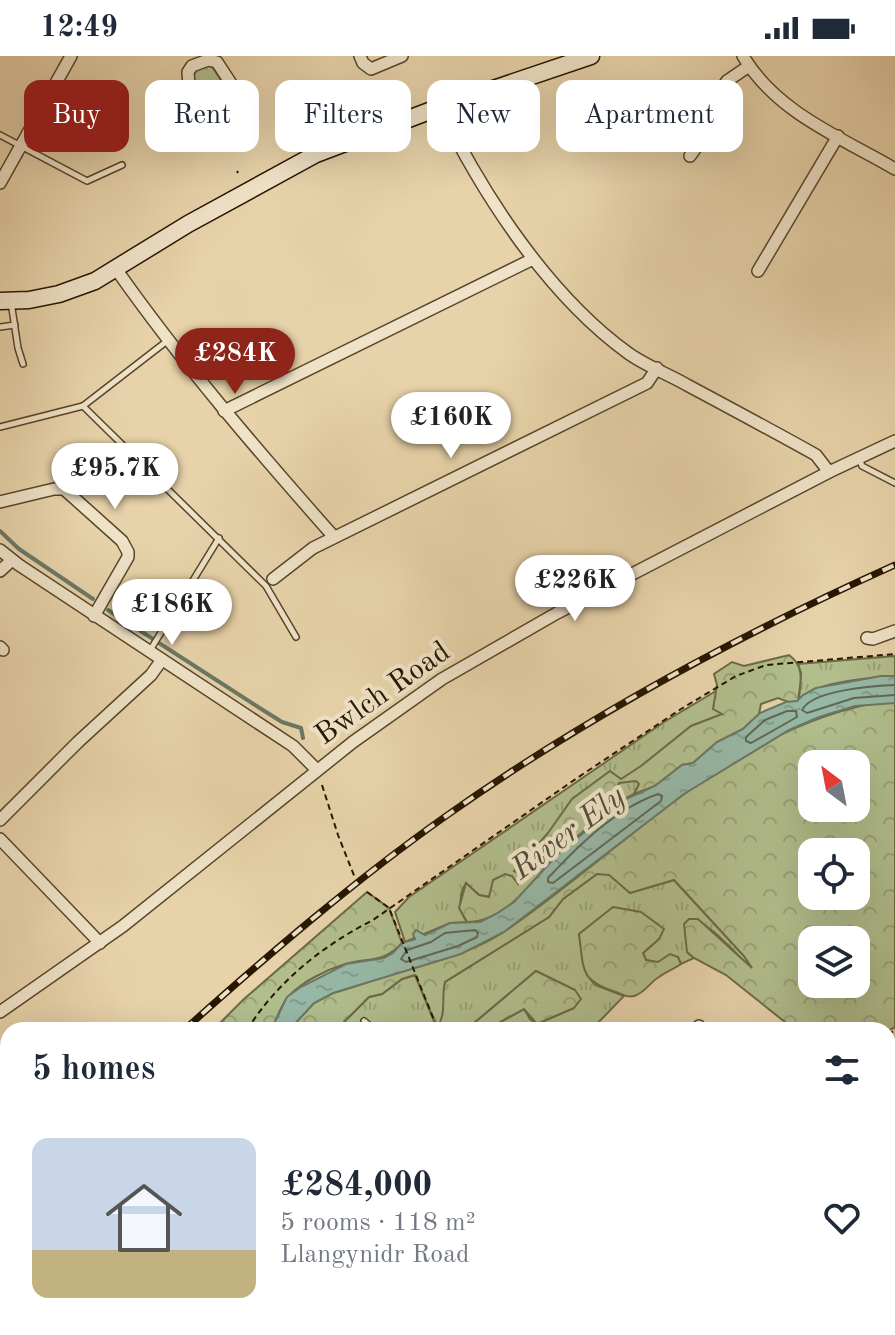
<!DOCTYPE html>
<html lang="en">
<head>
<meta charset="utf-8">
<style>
	:root { --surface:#fff; --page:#f2f2f3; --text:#1f2937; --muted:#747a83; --line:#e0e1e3; --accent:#8f2418 }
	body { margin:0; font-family:"Old Standard TT",serif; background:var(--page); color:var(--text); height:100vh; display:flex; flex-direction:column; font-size:30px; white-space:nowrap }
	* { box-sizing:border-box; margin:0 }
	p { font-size:26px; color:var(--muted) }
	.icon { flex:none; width:44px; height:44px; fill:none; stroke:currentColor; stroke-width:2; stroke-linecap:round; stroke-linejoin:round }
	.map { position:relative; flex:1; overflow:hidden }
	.drawer { position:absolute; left:0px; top:966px; width:896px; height:314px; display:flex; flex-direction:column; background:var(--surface); border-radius:24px 24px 0 0; box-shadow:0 8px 32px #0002 }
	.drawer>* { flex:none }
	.guide { position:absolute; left:24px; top:24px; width:848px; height:72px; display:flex; gap:16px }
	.needle { width:52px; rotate:328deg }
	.buttons { position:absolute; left:798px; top:694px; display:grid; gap:16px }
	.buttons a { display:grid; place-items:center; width:72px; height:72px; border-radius:16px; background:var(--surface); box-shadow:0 8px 32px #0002; font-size:40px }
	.price { position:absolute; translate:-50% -68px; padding:0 18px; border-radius:28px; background:#fff; color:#222; font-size:26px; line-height:52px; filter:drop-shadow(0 2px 4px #0008) }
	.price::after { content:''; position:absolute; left:50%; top:48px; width:24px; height:18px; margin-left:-12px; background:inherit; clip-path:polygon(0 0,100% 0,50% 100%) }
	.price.selected { background:var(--accent); color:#fff }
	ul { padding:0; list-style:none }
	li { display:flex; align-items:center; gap:24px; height:200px; padding:0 32px }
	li+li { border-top:2px solid var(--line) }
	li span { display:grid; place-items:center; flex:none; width:224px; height:160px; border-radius:16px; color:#555 }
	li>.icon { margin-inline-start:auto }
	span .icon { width:96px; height:96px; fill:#fffc; stroke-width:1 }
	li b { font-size:34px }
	h2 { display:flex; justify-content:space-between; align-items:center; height:96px; padding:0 32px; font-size:34px }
	.tag { padding:0 28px; border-radius:16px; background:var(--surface); box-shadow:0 8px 32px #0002; font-size:28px; line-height:72px }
	.tag.selected { background:var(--accent); color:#fff }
	.status { display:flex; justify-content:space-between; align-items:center; height:56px; padding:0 40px; background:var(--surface); direction:ltr }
	.status svg { height:22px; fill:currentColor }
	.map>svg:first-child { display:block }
	.grass { fill:url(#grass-tufts); stroke:#6c6a46; stroke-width:2 }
	.forest { fill:url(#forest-crowns); stroke:#6c6a46; stroke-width:2; fill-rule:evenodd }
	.water { fill:url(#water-ripples); stroke:#6a7865; stroke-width:2 }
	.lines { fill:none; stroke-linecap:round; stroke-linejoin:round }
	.shore { stroke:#5f6854; stroke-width:2 }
	.stream { stroke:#6a7865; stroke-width:4 }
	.lane-casing { stroke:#57462b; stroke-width:8 }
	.street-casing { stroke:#57462b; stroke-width:14 }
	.secondary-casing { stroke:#271701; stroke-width:19 }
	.path { stroke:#271701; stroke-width:2; stroke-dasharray:6 4; stroke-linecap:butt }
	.lane { stroke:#efe2c7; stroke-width:5 }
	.street { stroke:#efe2c7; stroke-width:11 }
	.secondary { stroke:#efe2c7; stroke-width:16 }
	.rail-casing { stroke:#271701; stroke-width:7 }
	.rail { stroke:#efe2c7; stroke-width:4; stroke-dasharray:12; stroke-linecap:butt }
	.labels { text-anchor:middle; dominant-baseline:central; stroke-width:8; stroke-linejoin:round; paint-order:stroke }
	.street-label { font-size:30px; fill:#271701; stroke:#efe2c7 }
	.water-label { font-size:32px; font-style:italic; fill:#4e4f3b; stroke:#efe2c7 }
</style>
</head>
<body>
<div class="status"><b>12:49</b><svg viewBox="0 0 49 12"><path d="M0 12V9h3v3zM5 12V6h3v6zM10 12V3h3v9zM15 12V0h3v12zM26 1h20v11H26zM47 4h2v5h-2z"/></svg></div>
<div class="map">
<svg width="895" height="1279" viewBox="0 0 895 1279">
	<defs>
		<pattern id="grass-tufts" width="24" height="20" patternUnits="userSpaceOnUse" patternTransform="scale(2)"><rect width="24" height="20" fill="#b1bd8b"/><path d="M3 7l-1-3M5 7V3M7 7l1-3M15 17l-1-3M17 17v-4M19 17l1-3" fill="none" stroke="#98a276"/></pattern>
		<pattern id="forest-crowns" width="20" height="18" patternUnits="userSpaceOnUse" patternTransform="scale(2)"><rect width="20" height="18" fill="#b1bd8b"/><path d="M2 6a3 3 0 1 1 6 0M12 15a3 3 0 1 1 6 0" fill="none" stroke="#98a276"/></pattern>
		<pattern id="water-ripples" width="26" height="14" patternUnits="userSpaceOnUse" patternTransform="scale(2)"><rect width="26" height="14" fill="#97b8a7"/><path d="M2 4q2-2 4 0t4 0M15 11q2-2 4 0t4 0" fill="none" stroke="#829d8e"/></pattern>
	</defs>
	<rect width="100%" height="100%" fill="#e7d2a9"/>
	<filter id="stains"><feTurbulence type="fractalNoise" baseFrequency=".0025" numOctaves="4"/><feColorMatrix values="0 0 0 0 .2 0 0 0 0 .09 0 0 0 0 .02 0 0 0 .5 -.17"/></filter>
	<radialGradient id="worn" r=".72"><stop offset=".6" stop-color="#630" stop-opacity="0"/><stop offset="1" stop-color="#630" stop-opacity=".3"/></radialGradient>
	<g class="grass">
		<path d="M 211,9 L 241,54 L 237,62 L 207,74 L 197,70 L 193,20 L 198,12 Z"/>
		<path d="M 895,600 L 895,620 C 872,622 816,625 799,643 L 801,617 L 798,608 Z"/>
		<path d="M 716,635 L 729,654 L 639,728 L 634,738 L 615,748 L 613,743 L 542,816 L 538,808 L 534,823 L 522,837 L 490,841 L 479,839 L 466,827 C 458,839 459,855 467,866 L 450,867 L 405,886 L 395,856 L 409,841 L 664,666 Z"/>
		<path d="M 597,818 L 609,818 L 630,837 L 674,824 L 744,900 L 754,915 C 738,901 709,864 689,863 L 687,896 L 694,902 L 681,908 L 678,901 L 658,907 L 646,904 L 643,897 L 659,883 L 579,879 L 587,919 L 595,929 L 624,940 L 591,974 L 494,974 L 495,969 L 524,953 L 530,963 L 537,968 L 574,952 L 575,934 L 536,915 L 473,968 L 474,974 L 310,974 L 320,969 L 340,970 L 369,941 L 382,938 L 402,923 L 415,919 L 436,970 C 442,955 441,941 445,926 L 549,861 L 563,843 Z"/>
		<path d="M 8,1155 L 8,1272 L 164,1272 L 160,1279 L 0,1279 L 0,1162 Z"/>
	</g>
	<g class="forest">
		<path d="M 789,599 C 806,611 800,628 798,645 L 791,647 L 778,642 L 761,648 L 759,658 L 743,673 L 717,686 L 693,707 L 682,709 L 655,730 L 634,738 L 639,728 L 636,725 L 619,727 L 613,740 L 615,748 C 598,767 576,779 558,797 C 533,823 508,866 467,866 L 459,852 L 466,827 L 479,839 L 489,841 L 493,824 L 505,818 L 512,820 L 518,828 L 525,821 L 514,815 L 548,777 L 572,743 L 610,715 L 621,723 L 641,710 L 691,670 L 722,658 L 713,653 L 717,629 L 714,618 L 732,606 L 744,610 Z"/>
		<path d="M 887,645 L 895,647 L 895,971 L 888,975 L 795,974 L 726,919 L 694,902 L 687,896 L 684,868 L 689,863 L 698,863 L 752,912 L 744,900 L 674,824 L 630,837 L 609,819 L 597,818 L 563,843 L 549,861 L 445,926 C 441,940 447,959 437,971 L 415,919 L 402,923 L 382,938 L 369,941 L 340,970 C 322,969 307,974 289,974 L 314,947 L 333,937 C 353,932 372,924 391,918 C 430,905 470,899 505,875 C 626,793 736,667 887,645 ZM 812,708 L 856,708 L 856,752 L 812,752 ZM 812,796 L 856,796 L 856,840 L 812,840 ZM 812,884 L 856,884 L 856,928 L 812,928 Z"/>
		<path d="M 367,836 L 389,852 L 402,887 C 383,908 369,901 345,908 C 326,914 302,926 289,940 C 281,948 277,963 271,974 L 213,974 L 244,943 Z"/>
		<path d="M 613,851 L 641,856 L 664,873 L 659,883 L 643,897 L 646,904 L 658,906 L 670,898 L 678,901 L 681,908 C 674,913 665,916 659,921 C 650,926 645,937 634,940 C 627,942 622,938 616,936 C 579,924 584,914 579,878 Z"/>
		<path d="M 536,915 L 575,934 L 581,943 L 574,952 L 537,968 L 524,953 L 495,969 L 494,974 L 474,974 L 473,968 Z"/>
	</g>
	<path class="water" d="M 881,620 L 895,620 L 895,647 L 855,650 L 819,661 L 789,674 L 684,738 L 504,876 L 461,898 L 333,937 L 314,947 L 289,974 L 271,974 L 287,941 L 301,931 L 346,908 L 384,902 L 393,897 L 402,887 L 415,883 L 413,878 L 416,874 L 425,879 L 450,867 L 480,866 L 496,858 L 514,846 L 560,796 L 602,762 L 615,748 L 655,730 L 682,709 L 693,707 L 717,686 L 743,673 L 760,657 L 786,646 L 797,645 L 803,639 L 816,632 Z"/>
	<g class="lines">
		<g class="shore">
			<path d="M 895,629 C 873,630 812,634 802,654 L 807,657 L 854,642 L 895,639"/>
			<path d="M 787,655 L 796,655 L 797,661 L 751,687 L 746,685 L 746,681 L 765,664 Z"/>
			<path d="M 658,738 L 662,740 L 661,745 L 553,827 L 548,826 L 548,822 C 579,789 615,753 658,738 Z"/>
			<path d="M 475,874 L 478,877 L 477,881 L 458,890 L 406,906 L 401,903 L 407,894 L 431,886 L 445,877 Z"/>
		</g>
		<g class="stream">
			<path d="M 0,475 L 19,493 L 93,543"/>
			<path d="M 108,554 L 153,583"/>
			<path d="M 159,587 L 266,656 L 282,666 L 301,672 L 303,682"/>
		</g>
		<g class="lane-casing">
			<g id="lane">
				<path d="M 0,79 L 87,125 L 122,109"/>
				<path d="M 11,246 L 18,292 L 23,308"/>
				<path d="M 0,271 L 15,269"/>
				<path d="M 83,350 L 167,285"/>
				<path d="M 0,371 L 83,350 L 266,530 L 296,581"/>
				<path d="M 859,402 L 862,410 L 895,427"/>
				<path d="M 149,596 L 219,482"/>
				<path d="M 364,965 L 375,974"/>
				<path d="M 519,1272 L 526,1279"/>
			</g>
		</g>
		<g class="street-casing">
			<g id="street">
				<path d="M 360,0 L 363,7 L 371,13 L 402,0"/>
				<path d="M 743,0 C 776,56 840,81 895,113"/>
				<path d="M 208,4 L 217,6 L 243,46 L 248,58 L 240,66 L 205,81 L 195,77 L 192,73 L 188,16 L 192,10 Z"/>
				<path d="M 440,51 C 483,139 548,239 628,297 C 646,310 668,318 687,329 C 730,352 773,375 816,399 L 829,416"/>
				<path d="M 690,100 L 711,70 L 721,34 L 727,25 L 749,10"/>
				<path d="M 0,127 L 71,0"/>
				<path d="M 116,213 C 183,308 257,394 334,481"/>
				<path d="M 758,215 L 838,80"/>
				<path d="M 224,355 L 533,203"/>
				<path d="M 0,446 L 54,433 L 64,433 L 122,485 L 128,496 L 128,501 L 94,560"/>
				<path d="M 0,494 L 19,509 L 293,690 L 317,714"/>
				<path d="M 0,515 L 12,504"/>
				<path d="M 273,523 L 313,492 L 647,327 L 657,312"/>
				<path d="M 867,582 L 873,583 L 895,575"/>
				<path d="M 0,591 L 3,594"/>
				<path d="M 0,764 L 78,686 L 151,619 L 161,605"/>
				<path d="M 0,783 L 100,887"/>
				<path d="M 0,956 L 123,870 L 353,686 L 442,623 L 557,557 L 829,416 L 895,385"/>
				<path d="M 698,974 L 699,970"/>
				<path d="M 888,1036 L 895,1033"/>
				<path d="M 888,1047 L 895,1054"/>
				<path d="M 888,1113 L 895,1104"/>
				<path d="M 888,1230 L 895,1215"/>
				<path d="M 888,1264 L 895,1278"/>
				<path d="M 543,1279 L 549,1272"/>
				<path d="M 745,1279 L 772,1273"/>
				<path d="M 854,1279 L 873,1272"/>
			</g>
		</g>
		<g class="secondary-casing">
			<path id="secondary" d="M 0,245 L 29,244 L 59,238 L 95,225 L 188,168 L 316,98 L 440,51 L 591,0"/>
		</g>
		<g class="path">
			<path d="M 408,39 L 409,40"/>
			<path d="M 237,115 L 238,117"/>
			<path d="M 322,729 L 338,779 L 355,822"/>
			<path d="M 367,836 L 389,852 L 438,974"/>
			<path d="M 247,974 C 277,926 322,890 373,864 L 577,722 L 681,653 L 736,620 L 766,609 L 895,598"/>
			<path d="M 888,979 L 895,974"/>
		</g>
		<use href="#lane" class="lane"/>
		<use href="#street" class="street"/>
		<use href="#secondary" class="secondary"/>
		<g class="rail-casing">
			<g id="rail">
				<path d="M 184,974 C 268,899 354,825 446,760 C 586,661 739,579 895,509"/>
				<path d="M 0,1149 L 8,1142"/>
			</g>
		</g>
		<use href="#rail" class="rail"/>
	</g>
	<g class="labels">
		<g class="street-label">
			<text transform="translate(383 638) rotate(-35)">Bwlch Road</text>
		</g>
		<g class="water-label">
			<text transform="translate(569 778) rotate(-37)">River Ely</text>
		</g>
	</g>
	<rect width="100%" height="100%" filter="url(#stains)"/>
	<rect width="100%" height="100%" fill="url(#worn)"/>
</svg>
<div class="buttons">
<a><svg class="needle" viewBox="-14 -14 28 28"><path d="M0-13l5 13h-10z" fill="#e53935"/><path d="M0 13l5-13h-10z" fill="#747a83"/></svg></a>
<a><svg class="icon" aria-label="locate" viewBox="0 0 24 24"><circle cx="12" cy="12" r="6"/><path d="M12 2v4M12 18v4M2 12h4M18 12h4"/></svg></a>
<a><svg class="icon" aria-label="layers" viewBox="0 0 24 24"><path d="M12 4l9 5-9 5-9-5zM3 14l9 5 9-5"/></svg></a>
</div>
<b class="price selected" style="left:235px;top:340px">£284K</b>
<b class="price" style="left:451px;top:404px">£160K</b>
<b class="price" style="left:115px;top:455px">£95.7K</b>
<b class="price" style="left:575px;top:567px">£226K</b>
<b class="price" style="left:172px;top:591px">£186K</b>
<div class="guide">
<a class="tag selected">Buy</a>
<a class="tag">Rent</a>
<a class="tag">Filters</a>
<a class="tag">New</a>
<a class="tag">Apartment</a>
</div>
<section class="drawer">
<h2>5 homes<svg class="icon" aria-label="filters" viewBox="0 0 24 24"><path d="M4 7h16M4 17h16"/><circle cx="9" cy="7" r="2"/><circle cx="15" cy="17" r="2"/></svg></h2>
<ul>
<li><span style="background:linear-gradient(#c9d6e8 70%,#c2b280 0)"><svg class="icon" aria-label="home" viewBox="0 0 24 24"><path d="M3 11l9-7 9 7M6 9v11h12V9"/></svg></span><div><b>£284,000</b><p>5 rooms · 118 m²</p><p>Llangynidr Road</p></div><svg class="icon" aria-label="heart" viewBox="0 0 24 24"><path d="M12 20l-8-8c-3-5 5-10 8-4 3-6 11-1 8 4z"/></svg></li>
</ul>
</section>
</div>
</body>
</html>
